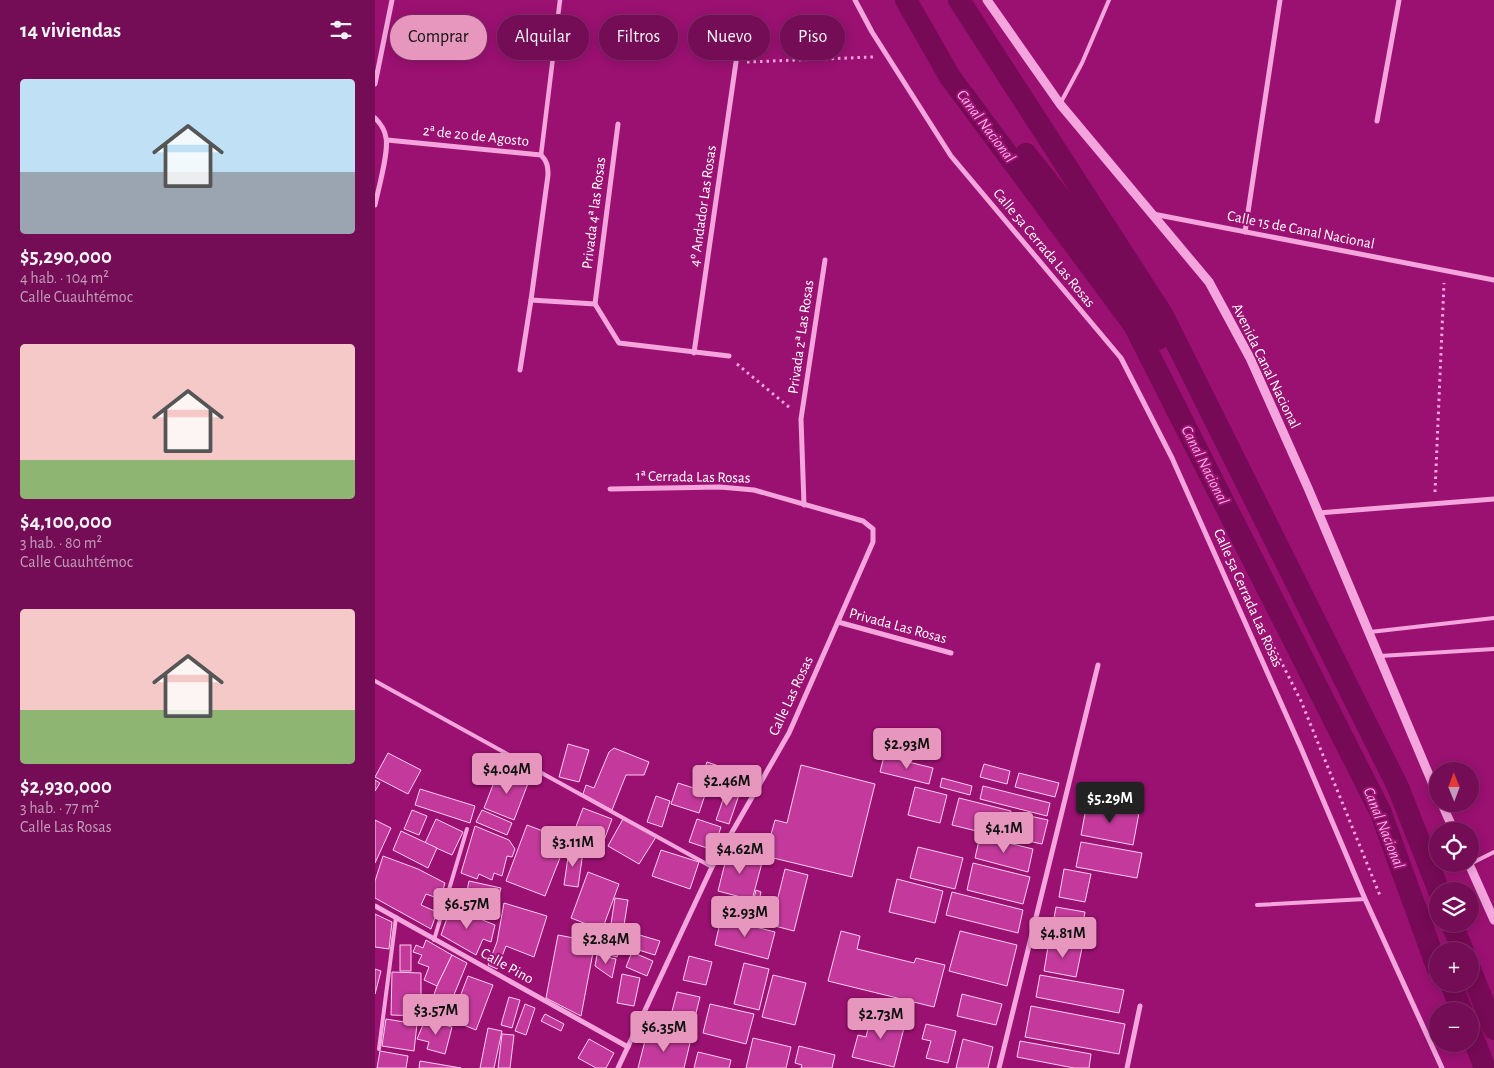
<!DOCTYPE html>
<html lang="es">
<head>
<meta charset="utf-8">
<style>
	:root { --surface:#740d56; --page:#79165c; --text:#f1f3f6; --muted:#c29cb9; --line:#862d6c; --accent:#e797bd }
	body { margin:0; font-family:"Alegreya Sans",sans-serif; background:var(--page); color:var(--text); height:100vh; display:flex; flex-direction:column; font-size:19px; white-space:nowrap }
	* { box-sizing:border-box; margin:0 }
	p { font-size:16px; color:var(--muted) }
	.icon { flex:none; width:28px; height:28px; fill:none; stroke:currentColor; stroke-width:2; stroke-linecap:round; stroke-linejoin:round }
	.map { position:relative; flex:1; overflow:hidden }
	.side { display:flex; flex-direction:column; background:var(--surface); width:375px }
	.side>* { flex:none }
	.banner { position:absolute; left:15px; top:15px; width:475px; height:45px; display:flex; gap:10px }
	.needle { width:32px; rotate:359deg }
	.fabs { position:absolute; left:1054px; top:762px; display:grid; gap:10px }
	.fabs a { display:grid; place-items:center; width:50px; height:50px; border-radius:50%; background:var(--surface); box-shadow:0 2px 12px #0003,0 0 0 1px var(--line); font-size:25px }
	.price { position:absolute; translate:-50% -42px; padding:0 11px; border-radius:5px; background:var(--accent); color:#111; font-size:16px; line-height:32px; filter:drop-shadow(0 1px 2px #0008) }
	.price::after { content:''; position:absolute; left:50%; top:30px; width:15px; height:11px; margin-left:-8px; background:inherit; clip-path:polygon(0 0,100% 0,50% 100%) }
	.price.current { background:#222; color:#fff }
	ul { padding:0; list-style:none }
	li { display:grid; align-content:center; gap:10px; height:265px; padding:0 20px }
	li span { display:grid; place-items:center; height:155px; border-radius:5px; color:#555 }
	li>.icon { margin-inline-start:auto }
	span .icon { width:90px; height:90px; fill:#fffc; stroke-width:1 }
	li b { font-size:21px }
	h2 { display:flex; justify-content:space-between; align-items:center; height:60px; padding:0 20px; font-size:21px }
	.chip { padding:0 18px; border-radius:22px; background:var(--surface); box-shadow:0 2px 12px #0003,0 0 0 1px var(--line); font-size:18px; line-height:45px }
	.chip.current { background:var(--accent); color:#111 }
	main { display:flex; flex:1; min-height:0 }
	.map>svg:first-child { display:block }
	.lines { fill:none; stroke-linecap:round; stroke-linejoin:round }
	.canal { stroke:#770a56; stroke-width:22 }
	.building { fill:#c33a9c; stroke:#fecdf0 }
	.path { stroke:#f4a5de; stroke-width:3; stroke-dasharray:2.5 4; stroke-linecap:butt }
	.service { stroke:#f4a5de; stroke-width:4 }
	.pedestrian { stroke:#f4a5de; stroke-width:4.5 }
	.minor { stroke:#f4a5de; stroke-width:5 }
	.tertiary { stroke:#f4a5de; stroke-width:9 }
	.labels { text-anchor:middle; dominant-baseline:central; stroke-width:4; stroke-linejoin:round; paint-order:stroke }
	.street-label { font-size:15px; fill:#fff; stroke:#9b1172 }
	.water-label { font-size:16px; font-style:italic; fill:#fbb1e6; stroke:#9b1172 }
</style>
</head>
<body>
<main>
<section class="side">
<h2>14 viviendas<svg class="icon" aria-label="filters" viewBox="0 0 24 24"><path d="M4 7h16M4 17h16"/><circle cx="9" cy="7" r="2"/><circle cx="15" cy="17" r="2"/></svg></h2>
<ul>
<li><span style="background:linear-gradient(#bfe0f5 60%,#9aa5b1 0)"><svg class="icon" aria-label="home" viewBox="0 0 24 24"><path d="M3 11l9-7 9 7M6 9v11h12V9"/></svg></span><div><b>$5,290,000</b><p>4 hab. · 104 m²</p><p>Calle Cuauhtémoc</p></div></li>
<li><span style="background:linear-gradient(#f6c9c9 75%,#8fb573 0)"><svg class="icon" aria-label="home" viewBox="0 0 24 24"><path d="M3 11l9-7 9 7M6 9v11h12V9"/></svg></span><div><b>$4,100,000</b><p>3 hab. · 80 m²</p><p>Calle Cuauhtémoc</p></div></li>
<li><span style="background:linear-gradient(#f6c9c9 65%,#8fb573 0)"><svg class="icon" aria-label="home" viewBox="0 0 24 24"><path d="M3 11l9-7 9 7M6 9v11h12V9"/></svg></span><div><b>$2,930,000</b><p>3 hab. · 77 m²</p><p>Calle Las Rosas</p></div></li>
</ul>
</section>
<div class="map">
<svg width="1119" height="1068" viewBox="0 0 1119 1068">
	<rect width="100%" height="100%" fill="#9b1172"/>
	<g class="lines">
		<g class="canal">
			<path d="M 531,0 L 575,77 L 759,325 L 1006,813 L 1062,967"/>
			<path d="M 584,0 L 787,314 L 1023,787 L 1064,891"/>
			<path d="M 651,154 L 704,221 L 766,305 L 783,339"/>
			<path d="M 1077,924 L 1088,951"/>
			<path d="M 1095,969 L 1119,1029"/>
			<path d="M 1076,984 L 1087,1011"/>
			<path d="M 1095,1030 L 1110,1068"/>
		</g>
	</g>
	<g class="building">
		<path d="M 193,744 L 214,750 L 204,782 L 184,777 Z"/>
		<path d="M 239,748 L 274,762 L 269,775 L 251,775 L 237,810 L 208,794 L 211,785 L 219,788 L 234,752 Z"/>
		<path d="M 13,753 L 46,770 L 33,794 L 0,777 Z"/>
		<path d="M 509,756 L 558,768 L 554,784 L 505,772 Z"/>
		<path d="M 332,762 L 376,777 L 371,793 L 326,778 Z"/>
		<path d="M 609,764 L 635,771 L 632,784 L 605,777 Z"/>
		<path d="M 426,765 L 500,784 L 477,877 L 390,856 L 400,820 L 412,823 Z"/>
		<path d="M 123,772 L 141,778 L 145,772 L 156,781 L 152,786 L 139,820 L 109,808 Z"/>
		<path d="M 644,773 L 684,783 L 680,797 L 640,787 Z"/>
		<path d="M 567,778 L 597,786 L 595,795 L 565,787 Z"/>
		<path d="M 0,780 L 5,783 L 0,791 Z"/>
		<path d="M 303,783 L 331,792 L 324,813 L 296,804 Z"/>
		<path d="M 608,786 L 675,803 L 672,816 L 605,799 Z"/>
		<path d="M 540,787 L 572,795 L 565,823 L 533,815 Z"/>
		<path d="M 45,789 L 100,806 L 95,823 L 40,805 Z"/>
		<path d="M 351,791 L 364,795 L 354,824 L 341,820 Z"/>
		<path d="M 281,796 L 295,801 L 287,827 L 272,822 Z"/>
		<path d="M 584,798 L 636,811 L 630,838 L 577,825 Z"/>
		<path d="M 712,803 L 764,813 L 758,845 L 706,835 Z"/>
		<path d="M 208,808 L 237,819 L 228,843 L 199,832 Z"/>
		<path d="M 37,810 L 52,816 L 44,835 L 29,829 Z"/>
		<path d="M 107,810 L 137,823 L 132,835 L 101,822 Z"/>
		<path d="M 641,813 L 673,820 L 667,844 L 635,837 Z"/>
		<path d="M 61,819 L 88,832 L 77,855 L 50,843 Z"/>
		<path d="M 248,819 L 281,837 L 264,864 L 233,846 Z"/>
		<path d="M 322,819 L 346,827 L 338,850 L 314,842 Z"/>
		<path d="M 0,820 L 16,828 L 0,863 Z"/>
		<path d="M 152,825 L 192,840 L 170,896 L 131,881 Z"/>
		<path d="M 100,826 L 134,840 L 140,849 L 137,857 L 132,856 L 127,876 L 119,873 L 117,880 L 104,874 L 102,879 L 86,873 Z"/>
		<path d="M 26,831 L 62,848 L 53,868 L 18,850 Z"/>
		<path d="M 605,836 L 658,849 L 653,872 L 600,858 Z"/>
		<path d="M 706,842 L 767,853 L 762,878 L 701,867 Z"/>
		<path d="M 543,847 L 588,858 L 580,889 L 535,878 Z"/>
		<path d="M 194,850 L 208,852 L 203,887 L 189,885 Z"/>
		<path d="M 286,850 L 324,862 L 315,889 L 277,876 Z"/>
		<path d="M 353,851 L 388,859 L 377,900 L 343,891 Z"/>
		<path d="M 8,856 L 43,869 L 70,883 L 65,899 L 51,894 L 46,905 L 62,912 L 56,929 L 0,898 L 0,881 Z"/>
		<path d="M 598,863 L 655,877 L 648,904 L 592,890 Z"/>
		<path d="M 410,869 L 433,875 L 419,931 L 396,925 Z"/>
		<path d="M 689,869 L 716,874 L 710,902 L 684,897 Z"/>
		<path d="M 213,872 L 244,884 L 227,930 L 196,918 Z"/>
		<path d="M 522,879 L 568,891 L 560,923 L 514,912 Z"/>
		<path d="M 94,881 L 126,888 L 121,907 L 90,901 Z"/>
		<path d="M 381,890 L 386,892 L 383,905 L 378,903 Z"/>
		<path d="M 577,892 L 648,910 L 643,933 L 571,915 Z"/>
		<path d="M 240,898 L 253,900 L 247,938 L 234,937 Z"/>
		<path d="M 388,902 L 398,905 L 394,917 L 384,915 Z"/>
		<path d="M 129,903 L 172,916 L 159,957 L 131,946 L 122,969 L 113,965 L 122,942 Z"/>
		<path d="M 76,907 L 120,925 L 116,942 L 108,939 L 101,955 L 66,935 Z"/>
		<path d="M 681,907 L 710,912 L 705,940 L 676,935 Z"/>
		<path d="M 0,914 L 17,922 L 14,949 L 0,947 Z"/>
		<path d="M 346,918 L 400,932 L 393,959 L 340,945 Z"/>
		<path d="M 466,931 L 485,936 L 482,949 L 539,963 L 541,958 L 570,965 L 559,1007 L 453,981 Z"/>
		<path d="M 585,931 L 642,945 L 632,986 L 574,971 Z"/>
		<path d="M 261,934 L 285,941 L 280,955 L 257,948 Z"/>
		<path d="M 183,935 L 220,942 L 206,1016 L 171,998 Z"/>
		<path d="M 231,937 L 247,941 L 242,957 L 227,953 Z"/>
		<path d="M 51,940 L 77,955 L 62,986 L 49,980 L 54,967 L 43,963 L 47,955 L 38,952 L 41,945 L 48,948 Z"/>
		<path d="M 674,941 L 707,948 L 701,977 L 669,971 Z"/>
		<rect x="25" y="945" width="11" height="26"/>
		<path d="M 257,952 L 278,961 L 272,976 L 251,967 Z"/>
		<path d="M 77,955 L 92,963 L 67,1024 L 50,1020 L 62,986 Z"/>
		<path d="M 222,955 L 241,959 L 237,978 L 220,966 Z"/>
		<path d="M 314,956 L 337,962 L 331,985 L 308,980 Z"/>
		<path d="M 369,963 L 394,969 L 384,1010 L 359,1004 Z"/>
		<path d="M 0,969 L 6,971 L 0,994 Z"/>
		<path d="M 17,972 L 46,973 L 46,1016 L 16,1015 Z"/>
		<path d="M 247,974 L 265,978 L 259,1006 L 242,1003 Z"/>
		<path d="M 398,975 L 431,983 L 420,1025 L 387,1017 Z"/>
		<path d="M 665,975 L 749,990 L 744,1013 L 661,997 Z"/>
		<path d="M 93,976 L 118,985 L 101,1030 L 76,1020 Z"/>
		<path d="M 302,992 L 325,997 L 318,1025 L 295,1019 Z"/>
		<path d="M 587,994 L 627,1004 L 621,1025 L 582,1016 Z"/>
		<path d="M 134,997 L 145,1000 L 137,1028 L 126,1025 Z"/>
		<path d="M 150,1004 L 160,1008 L 151,1035 L 140,1031 Z"/>
		<path d="M 335,1004 L 379,1014 L 371,1044 L 328,1033 Z"/>
		<path d="M 656,1006 L 750,1024 L 744,1054 L 650,1037 Z"/>
		<path d="M 497,1012 L 531,1020 L 519,1067 L 477,1057 L 483,1035 L 491,1037 Z"/>
		<path d="M 170,1014 L 189,1024 L 186,1031 L 166,1021 Z"/>
		<path d="M 11,1019 L 42,1024 L 39,1051 L 7,1046 Z"/>
		<path d="M 50,1020 L 77,1027 L 70,1054 L 52,1049 L 54,1042 L 42,1039 Z"/>
		<path d="M 551,1024 L 581,1031 L 573,1063 L 551,1058 L 556,1041 L 547,1039 Z"/>
		<path d="M 113,1028 L 127,1031 L 119,1068 L 105,1068 Z"/>
		<path d="M 272,1033 L 315,1043 L 309,1068 L 263,1068 Z"/>
		<path d="M 127,1034 L 139,1035 L 135,1068 L 123,1068 Z"/>
		<path d="M 378,1038 L 416,1047 L 411,1068 L 371,1068 Z"/>
		<path d="M 214,1039 L 239,1053 L 231,1068 L 221,1068 L 203,1058 Z"/>
		<path d="M 588,1039 L 618,1047 L 613,1068 L 581,1068 Z"/>
		<path d="M 645,1041 L 716,1054 L 714,1068 L 699,1068 L 642,1057 Z"/>
		<path d="M 424,1046 L 460,1055 L 457,1068 L 426,1068 L 427,1065 L 420,1063 Z"/>
		<path d="M 5,1051 L 33,1056 L 31,1068 L 2,1068 Z"/>
		<path d="M 323,1052 L 356,1060 L 354,1068 L 319,1068 Z"/>
		<path d="M 45,1061 L 86,1068 L 44,1068 Z"/>
	</g>
	<g class="lines">
		<g class="path">
			<path d="M 372,62 L 498,57"/>
			<path d="M 362,364 L 415,408"/>
			<path d="M 1060,492 L 1069,283"/>
			<path d="M 887,624 L 926,701 L 1006,898"/>
		</g>
		<g class="service">
			<path d="M 685,104 L 707,63 L 734,0"/>
			<path d="M 995,632 L 1119,618"/>
			<path d="M 1005,656 L 1119,649"/>
			<path d="M 0,681 L 337,867"/>
			<path d="M 1095,864 L 1119,852"/>
			<path d="M 882,905 L 990,899"/>
			<path d="M 59,940 L 92,829"/>
			<path d="M 4,1049 L 21,917"/>
		</g>
		<path class="pedestrian" d="M 166,155 L 185,0"/>
		<g class="minor">
			<path d="M 480,0 L 497,32 L 576,156 L 746,358 L 797,458 L 926,748 L 990,899 L 1067,1068"/>
			<path d="M 0,84 L 17,0"/>
			<path d="M 0,118 C 6,124 10,130 11,138 C 14,152 3,190 0,205"/>
			<path d="M 1002,121 L 1024,0"/>
			<path d="M 12,140 L 166,155 C 172,161 173,166 173,175 L 156,300 L 145,370"/>
			<path d="M 778,214 L 1119,280"/>
			<path d="M 870,232 L 905,0"/>
			<path d="M 156,300 L 220,304 L 244,343 L 354,356"/>
			<path d="M 220,304 L 243,124"/>
			<path d="M 319,353 L 361,62"/>
			<path d="M 235,489 L 345,487 L 379,490 L 488,521 L 498,529 L 498,542 L 414,733 L 337,867 L 243,1068"/>
			<path d="M 429,505 L 426,419 L 450,260"/>
			<path d="M 943,513 L 1119,499"/>
			<path d="M 463,622 L 576,653"/>
			<path d="M 0,906 L 253,1047"/>
			<path d="M 624,1068 L 723,665"/>
			<path d="M 752,1068 L 765,1006"/>
		</g>
		<g class="tertiary">
			<path d="M 612,0 L 685,104 L 834,282 L 875,358 L 933,488 L 1062,794"/>
			<path d="M 1067,804 L 1079,831"/>
			<path d="M 1094,864 L 1119,920"/>
		</g>
	</g>
	<g class="labels">
		<g class="street-label">
			<text transform="translate(101 136) rotate(6)">2ª de 20 de Agosto</text>
			<text transform="translate(328 206) rotate(-82)">4º Andador Las Rosas</text>
			<text transform="translate(219 213) rotate(-83)">Privada 4ª las Rosas</text>
			<text transform="translate(926 230) rotate(11)">Calle 15 de Canal Nacional</text>
			<text transform="translate(669 248) rotate(50)">Calle 5a Cerrada Las Rosas</text>
			<text transform="translate(426 337) rotate(-82)">Privada 2ª Las Rosas</text>
			<text transform="translate(891 366) rotate(64)">Avenida Canal Nacional</text>
			<text transform="translate(318 477) rotate(1)">1ª Cerrada Las Rosas</text>
			<text transform="translate(873 598) rotate(66)">Calle 5a Cerrada Las Rosas</text>
			<text transform="translate(523 626) rotate(15)">Privada Las Rosas</text>
			<text transform="translate(416 696) rotate(-65)">Calle Las Rosas</text>
			<text transform="translate(132 966) rotate(29)">Calle Pino</text>
		</g>
		<g class="water-label">
			<text transform="translate(611 126) rotate(53)">Canal Nacional</text>
			<text transform="translate(830 465) rotate(63)">Canal Nacional</text>
			<text transform="translate(1009 828) rotate(68)">Canal Nacional</text>
		</g>
	</g>
</svg>
<div class="fabs">
<a><svg class="needle" viewBox="-14 -14 28 28"><path d="M0-13l5 13h-10z" fill="#e53935"/><path d="M0 13l5-13h-10z" fill="#c29cb9"/></svg></a>
<a><svg class="icon" aria-label="locate" viewBox="0 0 24 24"><circle cx="12" cy="12" r="6"/><path d="M12 2v4M12 18v4M2 12h4M18 12h4"/></svg></a>
<a><svg class="icon" aria-label="layers" viewBox="0 0 24 24"><path d="M12 4l9 5-9 5-9-5zM3 14l9 5 9-5"/></svg></a>
<a>+</a>
<a>−</a>
</div>
<b class="price" style="left:532px;top:770px">$2.93M</b>
<b class="price" style="left:132px;top:795px">$4.04M</b>
<b class="price" style="left:352px;top:807px">$2.46M</b>
<b class="price current" style="left:735px;top:824px">$5.29M</b>
<b class="price" style="left:629px;top:854px">$4.1M</b>
<b class="price" style="left:198px;top:868px">$3.11M</b>
<b class="price" style="left:365px;top:875px">$4.62M</b>
<b class="price" style="left:92px;top:930px">$6.57M</b>
<b class="price" style="left:370px;top:938px">$2.93M</b>
<b class="price" style="left:688px;top:959px">$4.81M</b>
<b class="price" style="left:231px;top:965px">$2.84M</b>
<b class="price" style="left:61px;top:1036px">$3.57M</b>
<b class="price" style="left:506px;top:1040px">$2.73M</b>
<b class="price" style="left:289px;top:1053px">$6.35M</b>
<div class="banner">
<a class="chip current">Comprar</a>
<a class="chip">Alquilar</a>
<a class="chip">Filtros</a>
<a class="chip">Nuevo</a>
<a class="chip">Piso</a>
</div>
</div>
</main>
</body>
</html>
